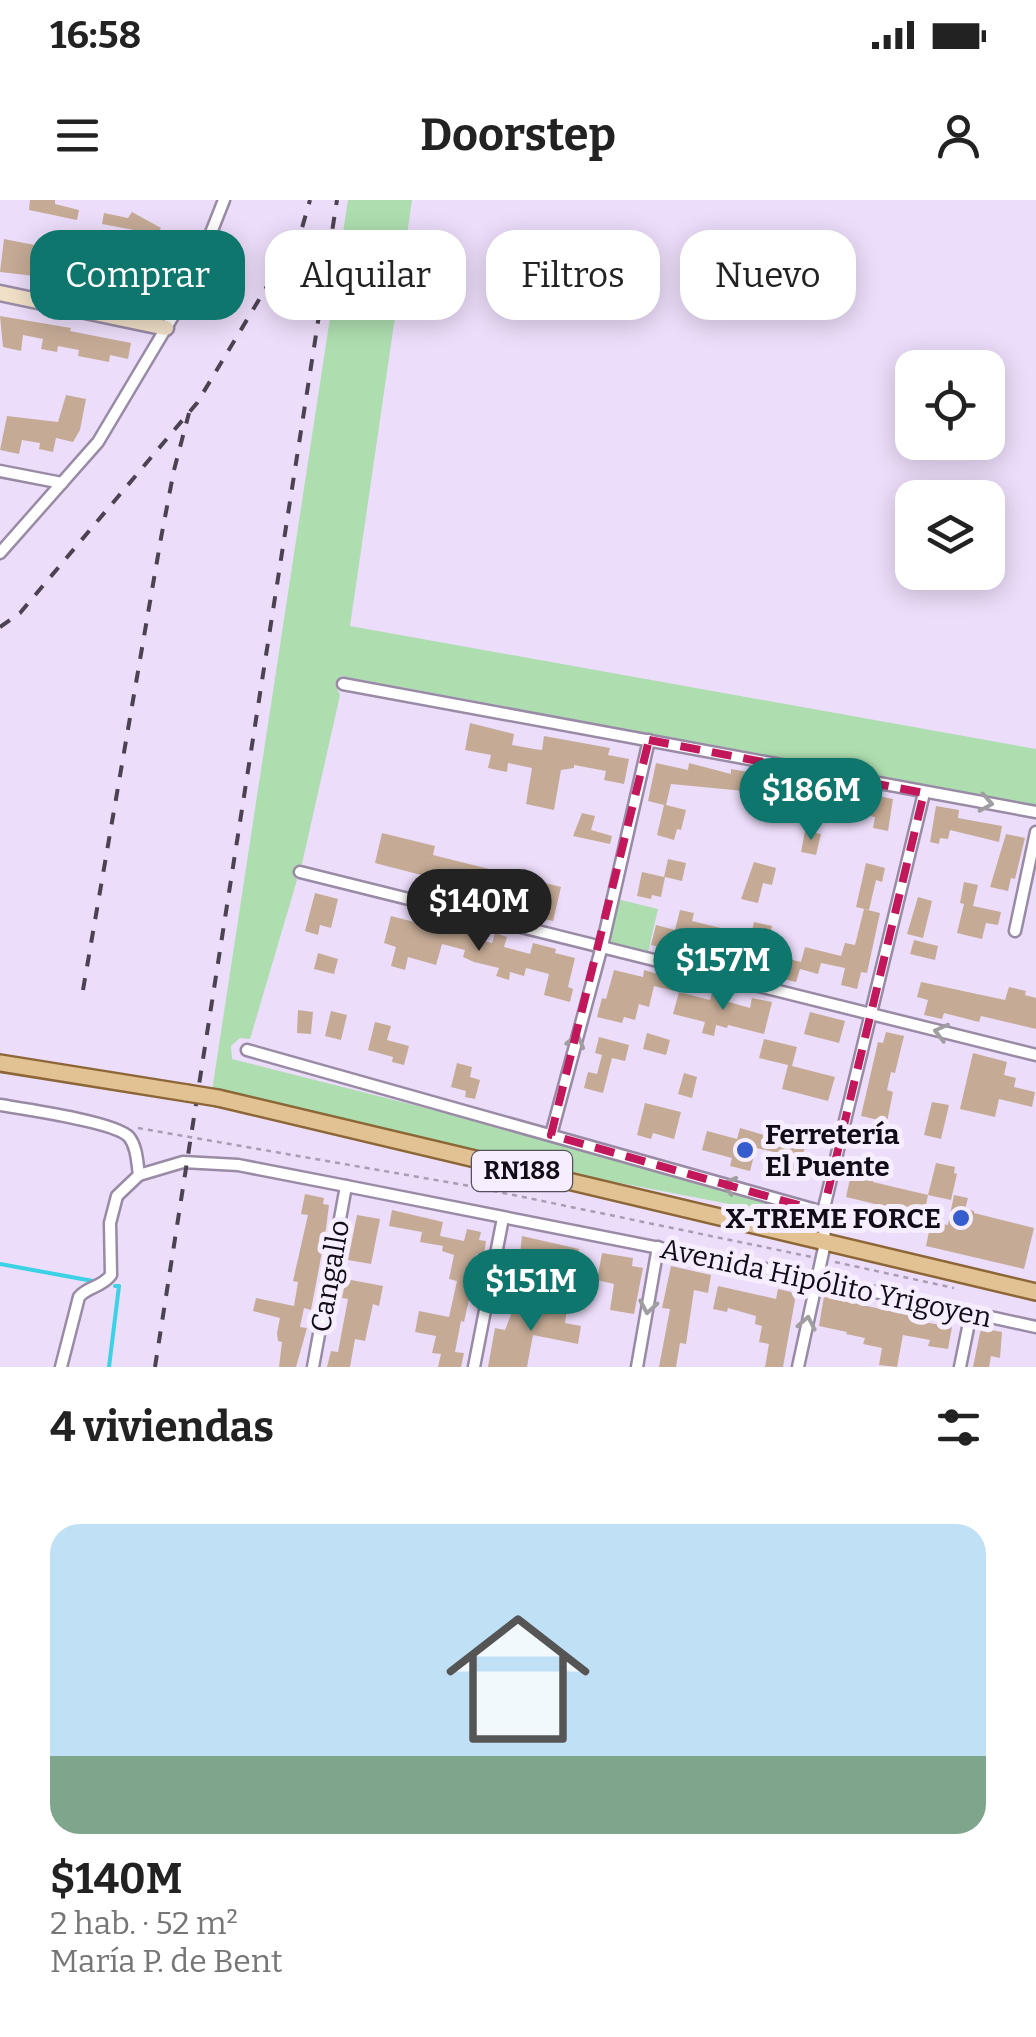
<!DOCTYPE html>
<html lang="es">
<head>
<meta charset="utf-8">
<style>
	:root { --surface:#fff; --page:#f6f6f6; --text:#222; --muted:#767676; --line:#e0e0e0; --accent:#0f766e }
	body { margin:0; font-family:Bitter,serif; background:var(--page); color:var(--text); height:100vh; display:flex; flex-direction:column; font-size:38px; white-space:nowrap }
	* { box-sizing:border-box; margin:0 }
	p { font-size:32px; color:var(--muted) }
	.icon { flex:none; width:55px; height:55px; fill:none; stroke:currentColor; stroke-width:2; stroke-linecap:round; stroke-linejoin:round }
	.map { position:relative; height:1167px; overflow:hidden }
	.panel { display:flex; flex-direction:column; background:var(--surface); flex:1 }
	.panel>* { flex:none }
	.top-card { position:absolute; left:30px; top:30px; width:978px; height:90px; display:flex; gap:20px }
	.fabs { position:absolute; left:895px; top:150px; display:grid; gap:20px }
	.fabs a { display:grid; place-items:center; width:110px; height:110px; border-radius:20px; background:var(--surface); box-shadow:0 5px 25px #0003; font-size:50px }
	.price { position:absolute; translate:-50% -85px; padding:0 22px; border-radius:35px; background:var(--accent); color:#fff; font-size:32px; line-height:65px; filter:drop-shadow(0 2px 5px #0008) }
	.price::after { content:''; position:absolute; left:50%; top:60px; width:30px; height:22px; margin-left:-15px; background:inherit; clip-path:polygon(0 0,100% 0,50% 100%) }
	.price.active { background:#222; color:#fff }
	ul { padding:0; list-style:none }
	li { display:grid; align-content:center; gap:20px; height:530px; padding:0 50px }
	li+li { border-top:2px solid var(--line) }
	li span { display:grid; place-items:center; height:310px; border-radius:30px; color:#555 }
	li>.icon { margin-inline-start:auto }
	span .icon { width:180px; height:180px; fill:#fffc; stroke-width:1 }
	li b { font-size:42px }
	h2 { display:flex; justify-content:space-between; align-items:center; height:120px; padding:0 50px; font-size:42px }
	.pill { padding:0 35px; border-radius:30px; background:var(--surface); box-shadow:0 5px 25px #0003; font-size:35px; line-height:90px }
	.pill.active { background:var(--accent); color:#fff }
	.status { display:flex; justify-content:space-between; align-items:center; height:70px; padding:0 50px; background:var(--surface); direction:ltr }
	.status svg { height:28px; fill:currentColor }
	header { display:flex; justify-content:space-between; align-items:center; height:130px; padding:0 50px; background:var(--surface); font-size:45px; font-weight:700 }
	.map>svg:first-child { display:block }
	.green { fill:#aedeb0 }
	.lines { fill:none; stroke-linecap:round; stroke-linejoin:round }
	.stream { stroke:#3cd2e5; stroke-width:4 }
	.building { fill:#c5ab96 }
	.street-casing { stroke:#998ba6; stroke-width:15 }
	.secondary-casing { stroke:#998ba6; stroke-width:19 }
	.primary-casing { stroke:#8c6637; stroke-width:20 }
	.path { stroke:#a99db4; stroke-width:2.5; stroke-dasharray:5 5; stroke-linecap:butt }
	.street { stroke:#fff; stroke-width:10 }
	.secondary { stroke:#f1e0c8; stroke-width:14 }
	.primary { stroke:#e2c192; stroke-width:15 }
	.rail { stroke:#4b4352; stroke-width:4; stroke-dasharray:12 12; stroke-linecap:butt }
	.primary-bridge-casing { stroke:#8c6637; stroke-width:20; stroke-linecap:butt }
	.primary-bridge { stroke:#e2c192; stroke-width:15 }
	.oneway { stroke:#a09ea1 }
	.marked { fill:none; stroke:#c2185b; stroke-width:8; stroke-dasharray:20 12; stroke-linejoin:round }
	.poi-dot { fill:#355dcd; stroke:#f6edff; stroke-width:4 }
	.labels { text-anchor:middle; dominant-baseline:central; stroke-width:10; stroke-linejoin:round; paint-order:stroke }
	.shield { fill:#f6edff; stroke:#56505b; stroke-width:2.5 }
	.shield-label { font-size:25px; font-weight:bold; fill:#110c15 }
	.poi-label { font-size:28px; font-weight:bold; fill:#110c15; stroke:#f6edff; text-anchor:start }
	.street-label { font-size:28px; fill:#110c15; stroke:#f6edff }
</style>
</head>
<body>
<div class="status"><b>16:58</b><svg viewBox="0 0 49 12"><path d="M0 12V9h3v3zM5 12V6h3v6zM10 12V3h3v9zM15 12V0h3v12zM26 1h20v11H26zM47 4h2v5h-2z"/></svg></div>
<header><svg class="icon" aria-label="menu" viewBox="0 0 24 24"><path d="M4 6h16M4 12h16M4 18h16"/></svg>Doorstep<svg class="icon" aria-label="person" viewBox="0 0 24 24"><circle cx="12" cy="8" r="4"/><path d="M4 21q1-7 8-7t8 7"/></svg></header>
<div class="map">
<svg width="1036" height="1167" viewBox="0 0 1036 1167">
	<rect width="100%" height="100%" fill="#ecddfa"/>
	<g class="green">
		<path d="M 348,0 L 412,0 L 350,426 L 1036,549 L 1036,605 L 341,476 L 335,484 L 340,495 L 302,664 L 294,667 L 294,676 L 297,680 L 250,839 L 240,838 L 231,846 L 232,859 L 536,936 L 807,1011 L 810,1017 L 803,1023 L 745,1007 L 589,977 L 212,891 Z"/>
		<path d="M 617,699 L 658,709 L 648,752 L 607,743 Z"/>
	</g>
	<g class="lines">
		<g class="stream">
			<path d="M 0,1064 L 93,1081"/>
			<path d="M 109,1167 L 119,1086 L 115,1086"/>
		</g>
	</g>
	<g class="building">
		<path d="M 30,0 L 55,0 L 55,4 L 79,10 L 77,20 L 29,10 Z"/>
		<path d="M 132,12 L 161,28 L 138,71 L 142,72 L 133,91 L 108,86 L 109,81 L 66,72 L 65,81 L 54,79 L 55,72 L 36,68 L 35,76 L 0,72 L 4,39 L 60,50 L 62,38 L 79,42 L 77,51 L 119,59 L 134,30 L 102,24 L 104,13 L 128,18 Z"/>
		<path d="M 0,116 L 71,128 L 70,131 L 131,143 L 128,159 L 110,155 L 109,162 L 78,156 L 79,150 L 58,146 L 57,152 L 41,149 L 43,139 L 23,135 L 21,151 L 3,147 Z"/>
		<path d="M 66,195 L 86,199 L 80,230 L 73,242 L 56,238 L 53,252 L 39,249 L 40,243 L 22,240 L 19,254 L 0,250 L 7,216 L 58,222 Z"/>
		<path d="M 470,523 L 514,534 L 512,545 L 534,549 L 542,550 L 544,536 L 610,548 L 608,555 L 629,559 L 624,584 L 604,580 L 606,571 L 574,565 L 574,568 L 561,570 L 554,610 L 526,604 L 532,568 L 508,563 L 507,572 L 488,568 L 491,555 L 465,550 Z"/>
		<path d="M 656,563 L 688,570 L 689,563 L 731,574 L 731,569 L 748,572 L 744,591 L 671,584 L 666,605 L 686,610 L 681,630 L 677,629 L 674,640 L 657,635 L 664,605 L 648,601 Z"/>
		<path d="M 778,583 L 790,585 L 784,620 L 772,618 L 773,614 L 747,608 L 751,584 L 777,589 Z"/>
		<path d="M 857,592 L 893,599 L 888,631 L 873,628 L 875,617 L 853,613 Z"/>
		<path d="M 936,606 L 959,610 L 958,618 L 1002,626 L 999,642 L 950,630 L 948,639 L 940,638 L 939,644 L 930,642 Z"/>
		<path d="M 582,613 L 595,616 L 591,630 L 612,636 L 610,644 L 573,636 Z"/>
		<path d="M 805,631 L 821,634 L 816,655 L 801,652 Z"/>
		<path d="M 382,633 L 435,646 L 433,655 L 561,687 L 553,721 L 544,719 L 547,707 L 520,701 L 517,711 L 503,708 L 506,697 L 375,663 Z"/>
		<path d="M 1006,634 L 1025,638 L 1015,679 L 1011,678 L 1008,691 L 990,687 Z"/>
		<path d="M 668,659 L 686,663 L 682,681 L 665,677 L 661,697 L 652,695 L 651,699 L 637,696 L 642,672 L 664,677 Z"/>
		<path d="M 754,662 L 776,668 L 772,685 L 763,683 L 758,703 L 741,699 Z"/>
		<path d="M 866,663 L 885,668 L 882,682 L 876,680 L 869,710 L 856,707 Z"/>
		<path d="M 964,682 L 978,685 L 973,706 L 1001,712 L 998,725 L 986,723 L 982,739 L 957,733 L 964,704 L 960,703 Z"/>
		<path d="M 315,693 L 338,699 L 331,728 L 320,725 L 318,735 L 305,731 Z"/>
		<path d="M 918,697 L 932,701 L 923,738 L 907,734 Z"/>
		<path d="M 864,709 L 880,713 L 867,773 L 861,772 L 857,789 L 841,785 L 845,768 L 821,763 L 818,774 L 800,769 L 796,782 L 784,779 L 789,759 L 801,762 L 805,747 L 841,756 L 845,743 L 855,745 Z"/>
		<path d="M 680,710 L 694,713 L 692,721 L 733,731 L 724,765 L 715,763 L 718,750 L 697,745 L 694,756 L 651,745 L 656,725 L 675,730 Z"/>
		<path d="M 391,716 L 445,730 L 446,725 L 471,732 L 469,737 L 492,743 L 495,733 L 507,737 L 504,747 L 530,754 L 533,743 L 556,749 L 555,753 L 575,758 L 568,787 L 573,789 L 570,802 L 544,795 L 549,774 L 526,768 L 524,776 L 510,772 L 509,780 L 496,776 L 499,768 L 474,762 L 463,757 L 465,750 L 442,744 L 436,765 L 408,757 L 405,770 L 391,766 L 396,747 L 384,743 Z"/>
		<path d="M 754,722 L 772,726 L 766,750 L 749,745 Z"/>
		<path d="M 914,740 L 938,746 L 935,760 L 910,754 Z"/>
		<path d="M 318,753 L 338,759 L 334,774 L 314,769 Z"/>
		<path d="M 614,770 L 643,777 L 644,770 L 682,781 L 679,792 L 654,786 L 649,807 L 639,804 L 635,820 L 624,817 L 622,823 L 597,817 L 602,798 L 606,799 Z"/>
		<path d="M 921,782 L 1005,800 L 1009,787 L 1026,791 L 1025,795 L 1036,798 L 1036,829 L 981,816 L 979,822 L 944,813 L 942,819 L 924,815 L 928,800 L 917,797 Z"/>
		<path d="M 713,789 L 724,792 L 722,800 L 750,808 L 752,798 L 772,802 L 764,834 L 728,825 L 727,828 L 716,825 L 714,836 L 702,833 L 705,822 L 673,814 L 679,792 L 710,800 Z"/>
		<path d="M 298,810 L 313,812 L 311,834 L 297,833 Z"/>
		<path d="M 331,811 L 347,815 L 341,840 L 325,836 Z"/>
		<path d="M 810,812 L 845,821 L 839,843 L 804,834 Z"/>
		<path d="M 375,822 L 391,826 L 387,840 L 409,846 L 404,865 L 392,862 L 393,857 L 368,850 Z"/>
		<path d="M 886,832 L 904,836 L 895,873 L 891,872 L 887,890 L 893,892 L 887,922 L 861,916 L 878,842 L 883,843 Z"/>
		<path d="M 647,833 L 670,840 L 666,855 L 643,849 Z"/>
		<path d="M 599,837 L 629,845 L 625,861 L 612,858 L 603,893 L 584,888 L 588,872 L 597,874 L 602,855 L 595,853 Z"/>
		<path d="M 764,839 L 797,847 L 792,866 L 835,877 L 828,901 L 782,889 L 788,865 L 759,858 Z"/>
		<path d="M 973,853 L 1007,862 L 1004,875 L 1016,878 L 1014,887 L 1035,892 L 1032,907 L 999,899 L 995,917 L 960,909 Z"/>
		<path d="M 457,863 L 472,867 L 470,877 L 480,880 L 475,899 L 465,897 L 466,891 L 451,887 Z"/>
		<path d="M 684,873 L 697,877 L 692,898 L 678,894 Z"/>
		<path d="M 932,902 L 949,905 L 941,939 L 924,935 Z"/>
		<path d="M 645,903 L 681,912 L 674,939 L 653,933 L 651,939 L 637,935 Z"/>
		<path d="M 740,928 L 792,943 L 795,933 L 808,936 L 802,958 L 811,961 L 807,978 L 800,976 L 799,979 L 769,972 L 774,952 L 756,948 L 750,971 L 730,966 L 732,958 L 702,950 L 707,931 L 737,939 Z"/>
		<path d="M 936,963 L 955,967 L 954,973 L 957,974 L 951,1000 L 928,995 Z"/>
		<path d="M 853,965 L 875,970 L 873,982 L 928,995 L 922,1024 L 898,1018 L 900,1010 L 846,997 Z"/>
		<path d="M 305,994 L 324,998 L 323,1004 L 329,1005 L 325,1036 L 311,1110 L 304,1108 L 300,1127 L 307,1128 L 296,1167 L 279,1167 L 282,1142 L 278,1141 L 277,1133 L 280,1118 L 253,1111 L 256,1098 L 294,1106 L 298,1082 L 293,1081 L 308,1015 L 301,1014 Z"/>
		<path d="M 954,995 L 968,998 L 965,1009 L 974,1011 L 974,1013 L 1034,1028 L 1024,1069 L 926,1046 L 931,1022 L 948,1025 Z"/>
		<path d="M 392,1010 L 443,1022 L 440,1036 L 464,1041 L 467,1029 L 481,1032 L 479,1040 L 486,1041 L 484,1055 L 477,1054 L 474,1058 L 470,1076 L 474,1077 L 464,1122 L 461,1121 L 455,1152 L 464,1153 L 461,1167 L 438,1167 L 441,1154 L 432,1153 L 436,1136 L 415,1132 L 419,1111 L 449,1117 L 457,1081 L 449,1079 L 454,1055 L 442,1051 L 443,1046 L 420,1042 L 422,1032 L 389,1026 Z"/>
		<path d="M 357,1015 L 380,1019 L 371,1064 L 348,1060 Z"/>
		<path d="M 522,1036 L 579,1049 L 575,1071 L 563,1072 L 562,1080 L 541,1076 L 538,1094 L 516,1090 Z"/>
		<path d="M 602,1053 L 633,1058 L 632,1066 L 643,1068 L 634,1114 L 610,1110 L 614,1084 L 597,1080 Z"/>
		<path d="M 671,1066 L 711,1075 L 708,1093 L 694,1090 L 686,1144 L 680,1143 L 676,1167 L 659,1167 L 670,1109 L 662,1108 Z"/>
		<path d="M 346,1079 L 383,1086 L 379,1106 L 373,1104 L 365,1141 L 355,1139 L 350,1167 L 327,1167 L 331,1151 L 338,1152 L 348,1099 L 342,1098 Z"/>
		<path d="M 718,1086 L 776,1099 L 778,1089 L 791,1092 L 795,1100 L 783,1167 L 765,1167 L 769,1144 L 759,1142 L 762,1126 L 755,1124 L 756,1116 L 728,1108 L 727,1112 L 713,1109 Z"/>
		<path d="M 824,1096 L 889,1111 L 890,1106 L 907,1109 L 906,1114 L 925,1117 L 924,1122 L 952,1127 L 948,1149 L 928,1146 L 930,1140 L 903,1135 L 897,1167 L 879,1165 L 882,1148 L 863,1144 L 865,1138 L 846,1134 L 847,1132 L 819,1126 Z"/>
		<path d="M 543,1099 L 568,1103 L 565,1123 L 581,1126 L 578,1144 L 533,1135 L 527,1167 L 488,1167 L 495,1128 L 505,1130 L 512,1112 L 540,1117 Z"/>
		<path d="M 981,1128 L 1002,1132 L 1000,1158 L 991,1156 L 989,1167 L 973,1167 Z"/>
	</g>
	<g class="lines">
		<g class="street-casing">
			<g id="street">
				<path d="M 0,271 L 62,283"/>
				<path d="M 0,353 L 98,242 L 188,91 L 224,0"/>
				<path d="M 343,484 L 1036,612"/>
				<path d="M 300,672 L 1036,855"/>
				<path d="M 1015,731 L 1036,632"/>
				<path d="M 247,850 L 823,1012"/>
				<path d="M 0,905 C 24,909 116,922 129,937 C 137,947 137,962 139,975"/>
				<path d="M 551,935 L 602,746 L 649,540"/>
				<path d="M 61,1167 L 79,1097 C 88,1086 101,1088 111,1075 L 110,1023 L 117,996 L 139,975 L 183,962 L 238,965 L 346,986 L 816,1079 L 1036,1127"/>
				<path d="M 313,1167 L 346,986"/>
				<path d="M 474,1167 L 503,1018"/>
				<path d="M 637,1167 L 658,1047"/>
				<path d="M 798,1167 L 825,1043 L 823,1012 L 924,593"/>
				<path d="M 960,1167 L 971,1113"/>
			</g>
		</g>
		<g class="secondary-casing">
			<path id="secondary" d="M 0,93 L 166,128"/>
		</g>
		<g class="primary-casing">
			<g id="primary">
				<path d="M 0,863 L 187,893"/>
				<path d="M 218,898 L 1036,1092"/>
			</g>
		</g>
		<g class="path">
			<path d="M 138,928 L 470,986 L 812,1057"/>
			<path d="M 835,1062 L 954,1088"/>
		</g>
		<use href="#street" class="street"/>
		<use href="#secondary" class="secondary"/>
		<use href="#primary" class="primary"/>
		<g class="rail">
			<path d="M 0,427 L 20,413 L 197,203 L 302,28 L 310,0"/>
			<path d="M 83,790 L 161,338 L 174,270 L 189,213"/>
			<path d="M 155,1167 L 337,0"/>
		</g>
		<g class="primary-bridge-casing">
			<path id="primary-bridge" d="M 187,893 L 218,898"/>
		</g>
		<use href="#primary-bridge" class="primary-bridge"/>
	</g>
	<defs><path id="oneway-chevron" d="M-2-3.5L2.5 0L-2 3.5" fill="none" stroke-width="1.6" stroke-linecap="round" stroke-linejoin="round" transform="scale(2.5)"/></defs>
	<g class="oneway">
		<use href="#oneway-chevron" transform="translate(986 603) rotate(10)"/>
		<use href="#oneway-chevron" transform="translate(941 832) rotate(-166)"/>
		<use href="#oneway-chevron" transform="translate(576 841) rotate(-75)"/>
		<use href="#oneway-chevron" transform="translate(729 985) rotate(-164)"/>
		<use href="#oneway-chevron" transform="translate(648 1107) rotate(100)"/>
		<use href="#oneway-chevron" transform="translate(807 1123) rotate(-79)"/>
	</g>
	<path class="marked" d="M 649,540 L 924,593 L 823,1012 L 551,935 Z"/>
	<g class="poi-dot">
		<circle cx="745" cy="950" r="10"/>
		<circle cx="961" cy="1018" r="10"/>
	</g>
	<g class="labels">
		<rect class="shield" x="472" y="951" width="100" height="40" rx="8"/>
		<g class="shield-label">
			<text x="522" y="971">RN188</text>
		</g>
		<g class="poi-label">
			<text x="765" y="934">Ferretería<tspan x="765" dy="32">El Puente</tspan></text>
			<text x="941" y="1018" text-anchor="end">X-TREME FORCE</text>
		</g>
		<g class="street-label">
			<text transform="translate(330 1076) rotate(-80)">Cangallo</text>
			<text transform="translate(826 1083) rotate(12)">Avenida Hipólito Yrigoyen</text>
		</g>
	</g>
</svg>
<div class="fabs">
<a><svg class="icon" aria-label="locate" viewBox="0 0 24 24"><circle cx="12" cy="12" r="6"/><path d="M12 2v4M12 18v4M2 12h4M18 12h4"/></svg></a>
<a><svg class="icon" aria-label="layers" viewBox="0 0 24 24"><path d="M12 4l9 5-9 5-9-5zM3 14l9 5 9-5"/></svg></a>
</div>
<b class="price" style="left:811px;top:643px">$186M</b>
<b class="price active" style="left:479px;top:754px">$140M</b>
<b class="price" style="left:723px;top:813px">$157M</b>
<b class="price" style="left:531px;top:1134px">$151M</b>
<div class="top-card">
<a class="pill active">Comprar</a>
<a class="pill">Alquilar</a>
<a class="pill">Filtros</a>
<a class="pill">Nuevo</a>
</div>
</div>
<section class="panel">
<h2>4 viviendas<svg class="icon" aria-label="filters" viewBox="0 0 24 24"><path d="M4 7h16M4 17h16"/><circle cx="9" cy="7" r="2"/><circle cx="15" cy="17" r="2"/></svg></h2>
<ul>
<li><span style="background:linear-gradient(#bfe0f5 75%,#7fa58c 0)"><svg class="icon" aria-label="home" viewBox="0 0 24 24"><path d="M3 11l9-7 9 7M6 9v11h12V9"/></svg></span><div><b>$140M</b><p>2 hab. · 52 m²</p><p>María P. de Bent</p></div></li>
</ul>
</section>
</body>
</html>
